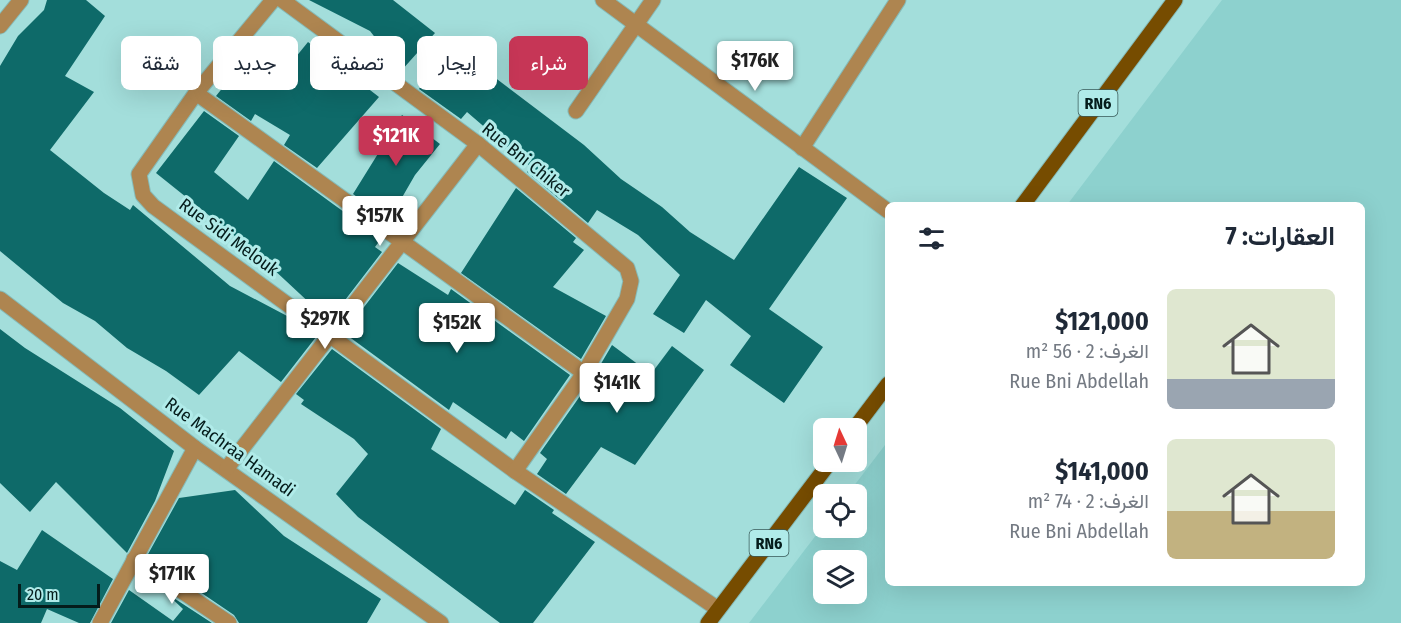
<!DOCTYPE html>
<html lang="ar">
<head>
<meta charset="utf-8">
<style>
	:root { --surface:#fff; --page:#f2f2f3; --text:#1f2937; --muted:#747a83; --accent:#c63656 }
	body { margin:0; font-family:"Fira Sans Condensed",Vazirmatn,sans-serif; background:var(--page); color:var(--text); direction:rtl; height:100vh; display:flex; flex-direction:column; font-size:22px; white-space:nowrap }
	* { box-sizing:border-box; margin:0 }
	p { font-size:20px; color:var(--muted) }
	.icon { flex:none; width:33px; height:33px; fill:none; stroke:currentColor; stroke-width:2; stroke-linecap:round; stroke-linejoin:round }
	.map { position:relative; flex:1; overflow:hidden; direction:ltr }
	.details { position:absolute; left:885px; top:202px; width:480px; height:384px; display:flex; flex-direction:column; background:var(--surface); border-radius:9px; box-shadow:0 6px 24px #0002; direction:rtl }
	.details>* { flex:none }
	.hud { position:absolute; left:18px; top:36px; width:570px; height:54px; direction:rtl; display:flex; gap:12px }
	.needle { width:39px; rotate:356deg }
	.tools { position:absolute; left:813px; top:418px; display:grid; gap:12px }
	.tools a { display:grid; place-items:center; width:54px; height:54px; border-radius:9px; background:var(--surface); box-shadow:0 6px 24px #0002; font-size:30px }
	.scale { position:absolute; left:18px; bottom:15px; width:82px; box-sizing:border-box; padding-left:6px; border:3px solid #041c1b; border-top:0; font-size:16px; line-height:21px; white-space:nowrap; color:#041c1b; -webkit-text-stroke:4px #b0ebe9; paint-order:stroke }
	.price { position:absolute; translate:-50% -51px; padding:0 14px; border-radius:6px; background:#fff; color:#222; font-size:20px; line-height:39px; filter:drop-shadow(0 2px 3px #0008) }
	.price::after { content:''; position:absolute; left:50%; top:36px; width:18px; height:14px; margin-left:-9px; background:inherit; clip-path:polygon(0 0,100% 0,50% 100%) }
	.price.active { background:var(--accent); color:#fff }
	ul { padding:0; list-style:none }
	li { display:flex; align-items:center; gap:18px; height:150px; padding:0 30px }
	li span { display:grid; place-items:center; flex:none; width:168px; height:120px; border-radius:9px; color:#555 }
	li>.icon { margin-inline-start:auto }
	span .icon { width:72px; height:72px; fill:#fffc; stroke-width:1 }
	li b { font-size:26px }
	h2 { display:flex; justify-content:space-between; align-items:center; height:72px; padding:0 30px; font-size:26px }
	.tag { padding:0 21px; border-radius:9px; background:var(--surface); box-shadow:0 6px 24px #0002; font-size:21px; line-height:54px }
	.tag.active { background:var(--accent); color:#fff }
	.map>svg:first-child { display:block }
	.built { fill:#8dd1ce; fill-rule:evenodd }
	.building { fill:#0e6a69 }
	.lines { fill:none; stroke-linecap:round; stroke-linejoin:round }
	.street-casing { stroke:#86bbb8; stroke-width:17 }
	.primary-casing { stroke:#86bbb8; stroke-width:17 }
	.street { stroke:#ae8550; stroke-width:15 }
	.primary { stroke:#764c00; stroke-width:15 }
	.labels { text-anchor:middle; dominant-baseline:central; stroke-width:6; stroke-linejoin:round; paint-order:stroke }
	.shield { fill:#b0ebe9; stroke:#385a59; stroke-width:1.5 }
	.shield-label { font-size:16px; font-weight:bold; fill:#041c1b }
	.street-label { font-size:18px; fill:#041c1b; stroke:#b0ebe9 }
</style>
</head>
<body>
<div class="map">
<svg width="1401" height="623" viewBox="0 0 1401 623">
	<rect width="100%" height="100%" fill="#a3dedb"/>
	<path class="built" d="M 1222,0 L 1401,0 L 1401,623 L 749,623 L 823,526 L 824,528 L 856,528 L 856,495 L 847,495 L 888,441 L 888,584 L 1362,584 L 1362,206 L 1067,205 ZM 824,561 L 856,561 L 856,594 L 824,594 Z"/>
	<g class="building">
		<path d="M 47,0 L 86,0 L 105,16 L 65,76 L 94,92 L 50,150 L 104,193 L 130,210 L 133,205 L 230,286 L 289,317 L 316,337 L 281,382 L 239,351 L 199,395 L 166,371 L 127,348 L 95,321 L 63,303 L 0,251 L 0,66 L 18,36 L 44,10 Z"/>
		<path d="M 309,0 L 393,0 L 435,33 L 401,71 L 370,31 Z"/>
		<path d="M 308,42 L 379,97 L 317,168 L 284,145 L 290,135 L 255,114 L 251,121 L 216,96 L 252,51 L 282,74 Z"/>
		<path d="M 448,42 L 584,145 L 621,179 L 662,207 L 690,232 L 734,260 L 799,167 L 847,198 L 769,309 L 823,347 L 784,403 L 730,365 L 751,336 L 706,300 L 684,333 L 653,314 L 680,275 L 638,235 L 597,210 L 588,223 L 527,172 L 531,167 L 467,112 L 461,119 L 419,89 Z"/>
		<path d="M 204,111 L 239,136 L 214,172 L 248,200 L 274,161 L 381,239 L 375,247 L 382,252 L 329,321 L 256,253 L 156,173 Z"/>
		<path d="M 402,115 L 440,144 L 415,175 L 389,220 L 353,194 Z"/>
		<path d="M 516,188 L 576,238 L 573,242 L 584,250 L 553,287 L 606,316 L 581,359 L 461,273 Z"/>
		<path d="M 398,263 L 448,295 L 451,289 L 570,375 L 524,441 L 511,431 L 506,439 L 453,402 L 449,410 L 344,333 Z"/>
		<path d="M 0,329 L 25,348 L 120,408 L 174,451 L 155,501 L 127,553 L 56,482 L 30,512 L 0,483 Z"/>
		<path d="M 612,345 L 651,374 L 672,346 L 704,370 L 635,465 L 601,447 L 566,494 L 537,474 L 547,459 L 540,453 L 592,379 Z"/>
		<path d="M 332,349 L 441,429 L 431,449 L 515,505 L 525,490 L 554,510 L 552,513 L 595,542 L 533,623 L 500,623 L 358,517 L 336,494 L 368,454 L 354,439 L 301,404 L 304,400 L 296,394 Z"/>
		<path d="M 235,490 L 284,536 L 381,599 L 367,623 L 239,623 L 234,615 L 147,556 L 179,498 Z"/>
		<path d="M 42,530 L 113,579 L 90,623 L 79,623 L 47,609 L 41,623 L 0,623 L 0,561 L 17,570 Z"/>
		<path d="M 129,590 L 173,621 L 183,609 L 166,593 L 212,623 L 111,623 Z"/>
	</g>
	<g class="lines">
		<g class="street-casing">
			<g id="street">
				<path d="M 273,0 L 196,93 L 139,174 L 143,195 L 153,206 L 515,471 L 718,609"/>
				<path d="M 282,0 L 478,144 L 627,268 L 631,281 L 627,299 L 584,373 L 515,471"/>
				<path d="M 603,0 L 888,211"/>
				<path d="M 0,26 L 21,0"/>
				<path d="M 196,93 L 584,373"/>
				<path d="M 576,111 L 653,0"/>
				<path d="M 802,148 L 898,0"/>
				<path d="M 0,299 L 195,448 L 441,623"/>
				<path d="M 227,468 L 478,144"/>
				<path d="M 134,559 L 229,623"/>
				<path d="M 100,623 L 195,448"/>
			</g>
		</g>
		<g class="primary-casing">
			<g id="primary">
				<path d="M 1022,206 L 1175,0"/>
				<path d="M 854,429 L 888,384"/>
				<path d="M 708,623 L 830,462"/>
			</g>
		</g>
		<use href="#street" class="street"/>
		<use href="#primary" class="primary"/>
	</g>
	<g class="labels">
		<g class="shield">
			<rect x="1078.5" y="90" width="39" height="26" rx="4.5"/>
			<rect x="749.5" y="530" width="39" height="26" rx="4.5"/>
		</g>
		<g class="shield-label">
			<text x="1098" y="103">RN6</text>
			<text x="769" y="543">RN6</text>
		</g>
		<g class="street-label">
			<text transform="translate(526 160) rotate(39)">Rue Bni Chiker</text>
			<text transform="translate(229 237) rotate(36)">Rue Sidi Melouk</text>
			<text transform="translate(230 447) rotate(36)">Rue Machraa Hamadi</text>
		</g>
	</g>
</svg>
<div class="tools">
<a><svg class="needle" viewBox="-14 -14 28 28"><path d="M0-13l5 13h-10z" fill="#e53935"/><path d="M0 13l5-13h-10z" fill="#747a83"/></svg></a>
<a><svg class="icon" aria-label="locate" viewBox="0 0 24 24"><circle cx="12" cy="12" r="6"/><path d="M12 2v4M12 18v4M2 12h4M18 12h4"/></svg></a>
<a><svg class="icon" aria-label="layers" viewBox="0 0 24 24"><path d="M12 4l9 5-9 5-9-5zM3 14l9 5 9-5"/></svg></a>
</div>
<div class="scale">20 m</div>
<b class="price" style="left:755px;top:92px">$176K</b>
<b class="price active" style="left:396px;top:167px">$121K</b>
<b class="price" style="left:380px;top:247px">$157K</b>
<b class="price" style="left:325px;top:350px">$297K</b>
<b class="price" style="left:457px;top:354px">$152K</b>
<b class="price" style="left:617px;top:414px">$141K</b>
<b class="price" style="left:172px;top:605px">$171K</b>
<div class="hud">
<a class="tag active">شراء</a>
<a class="tag">إيجار</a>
<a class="tag">تصفية</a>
<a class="tag">جديد</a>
<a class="tag">شقة</a>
</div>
<section class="details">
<h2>العقارات: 7<svg class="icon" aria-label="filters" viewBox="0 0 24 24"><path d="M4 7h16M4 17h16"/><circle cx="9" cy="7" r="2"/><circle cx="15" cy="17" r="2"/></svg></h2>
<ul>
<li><span style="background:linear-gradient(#dfe7d0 75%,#9aa5b1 0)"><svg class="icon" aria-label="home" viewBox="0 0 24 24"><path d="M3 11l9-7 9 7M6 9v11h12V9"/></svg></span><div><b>$121,000</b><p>الغرف: 2 · 56 m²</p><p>Rue Bni Abdellah</p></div></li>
<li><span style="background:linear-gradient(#dfe7d0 60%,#c2b280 0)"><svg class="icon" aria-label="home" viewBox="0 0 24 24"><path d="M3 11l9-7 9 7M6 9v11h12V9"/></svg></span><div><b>$141,000</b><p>الغرف: 2 · 74 m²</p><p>Rue Bni Abdellah</p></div></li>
</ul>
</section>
</div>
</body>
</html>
